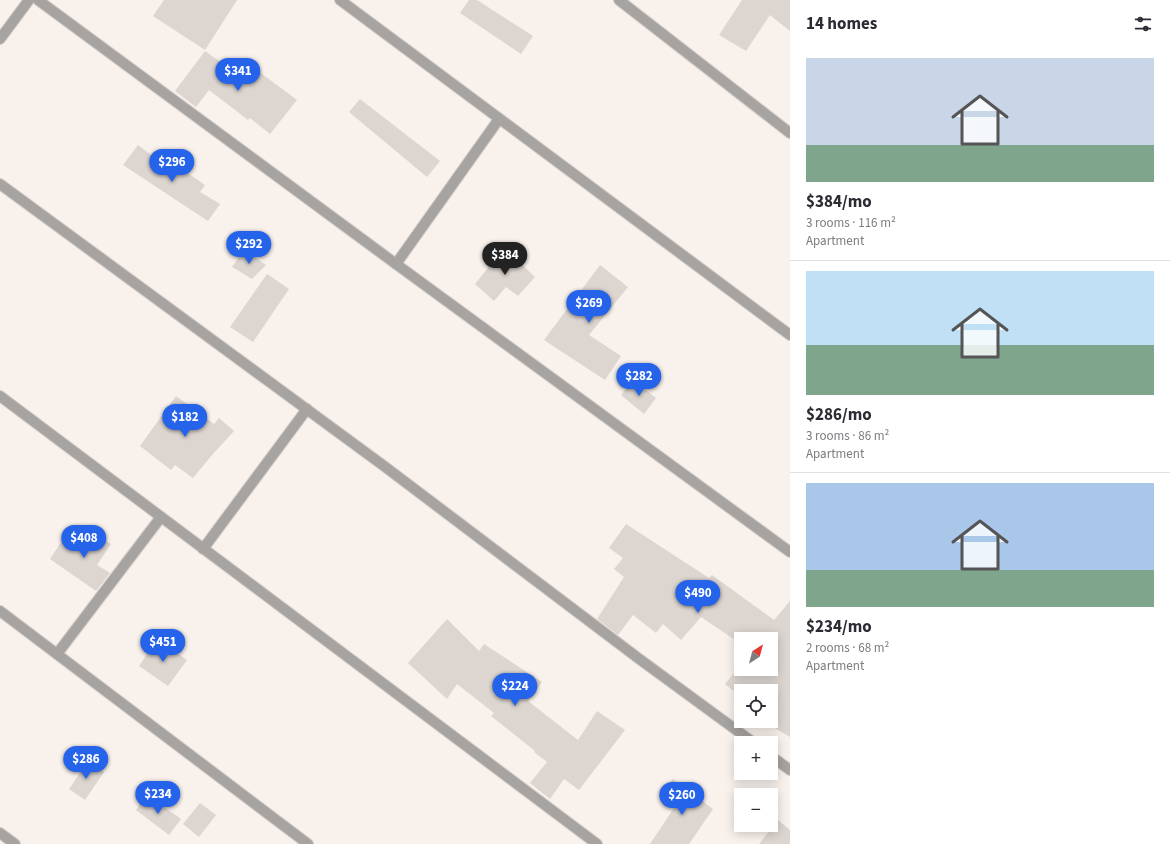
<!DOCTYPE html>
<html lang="en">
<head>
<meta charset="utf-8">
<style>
	:root { --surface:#fff; --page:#f7f7f7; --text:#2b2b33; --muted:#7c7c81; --line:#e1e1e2; --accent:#2563eb }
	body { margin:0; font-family:"Source Sans 3",sans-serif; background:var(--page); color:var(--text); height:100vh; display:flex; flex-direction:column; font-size:15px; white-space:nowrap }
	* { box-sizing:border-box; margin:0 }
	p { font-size:13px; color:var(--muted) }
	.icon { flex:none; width:22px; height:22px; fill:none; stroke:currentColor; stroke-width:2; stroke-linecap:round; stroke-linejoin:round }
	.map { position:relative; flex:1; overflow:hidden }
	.drawer { display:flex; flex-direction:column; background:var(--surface); width:380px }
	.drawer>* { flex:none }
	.needle { width:26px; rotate:36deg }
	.tools { position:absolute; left:734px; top:632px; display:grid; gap:8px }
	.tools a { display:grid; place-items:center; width:44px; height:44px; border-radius:0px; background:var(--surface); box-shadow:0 2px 10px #0003; font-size:20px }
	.price { position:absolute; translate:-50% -34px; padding:0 9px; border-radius:14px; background:var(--accent); color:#fff; font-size:13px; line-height:26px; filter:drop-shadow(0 1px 2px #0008) }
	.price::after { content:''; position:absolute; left:50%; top:24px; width:12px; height:9px; margin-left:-6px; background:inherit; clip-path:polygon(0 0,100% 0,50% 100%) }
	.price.current { background:#222; color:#fff }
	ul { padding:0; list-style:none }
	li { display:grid; align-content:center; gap:8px; height:212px; padding:0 16px }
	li+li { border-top:1px solid var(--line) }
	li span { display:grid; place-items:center; height:124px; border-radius:0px; color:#555 }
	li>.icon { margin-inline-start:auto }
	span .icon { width:72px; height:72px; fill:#fffc; stroke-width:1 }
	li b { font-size:17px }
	h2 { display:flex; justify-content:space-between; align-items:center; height:48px; padding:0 16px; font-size:17px }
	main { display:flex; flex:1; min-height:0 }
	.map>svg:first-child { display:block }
	.building { fill:#dcd5d0 }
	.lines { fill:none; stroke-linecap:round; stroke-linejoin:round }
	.minor-casing { stroke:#d4ceca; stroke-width:12 }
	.minor { stroke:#a6a3a1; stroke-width:10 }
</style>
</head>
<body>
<main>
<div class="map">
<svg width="790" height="844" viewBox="0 0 790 844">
	<rect width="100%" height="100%" fill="#f8f1ec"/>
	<g class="building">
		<path d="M 164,0 L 237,0 L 205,50 L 153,16 Z"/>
		<path d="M 469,0 L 477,0 L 533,36 L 521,54 L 460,13 Z"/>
		<path d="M 742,0 L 790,0 L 790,31 L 770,15 L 746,51 L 719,35 Z"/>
		<path d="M 205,51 L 246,80 L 254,68 L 297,100 L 270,134 L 250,118 L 248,120 L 209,90 L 196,107 L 175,91 Z"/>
		<path d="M 360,99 L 440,161 L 427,177 L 349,112 Z"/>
		<path d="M 138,145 L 172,171 L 176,165 L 205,185 L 200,192 L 220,204 L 208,221 L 123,165 Z"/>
		<path d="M 504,248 L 535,277 L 518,296 L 506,287 L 494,301 L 475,284 Z"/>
		<path d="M 244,250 L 266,265 L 252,279 L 232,267 Z"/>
		<path d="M 600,265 L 628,287 L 589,335 L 621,356 L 605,380 L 544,340 Z"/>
		<path d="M 267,274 L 289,289 L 253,342 L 230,327 Z"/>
		<path d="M 633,380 L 656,398 L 644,414 L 621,395 Z"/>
		<path d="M 176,396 L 214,424 L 219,418 L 234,431 L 212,455 L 193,478 L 175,465 L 171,470 L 140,446 Z"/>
		<path d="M 626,524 L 709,578 L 712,575 L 774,620 L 790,601 L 790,737 L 771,726 L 771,691 L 741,691 L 741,697 L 725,684 L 741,664 L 741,669 L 771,669 L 771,639 L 741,639 L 741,644 L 701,617 L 681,640 L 663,624 L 656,633 L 633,615 L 618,635 L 597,619 L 624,577 L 614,569 L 623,558 L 609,548 Z"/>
		<path d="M 89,530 L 111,544 L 97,565 L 110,573 L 96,591 L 50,559 L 64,538 L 77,547 Z"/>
		<path d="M 447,619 L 479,651 L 484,644 L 542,682 L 528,701 L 578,740 L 597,711 L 625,730 L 579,790 L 564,779 L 550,799 L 530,783 L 547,762 L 534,752 L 535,751 L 491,716 L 494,713 L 457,684 L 447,699 L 408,663 Z"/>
		<path d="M 157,639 L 187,660 L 168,686 L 139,666 Z"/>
		<path d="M 88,761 L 104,772 L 85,800 L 69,789 Z"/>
		<path d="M 673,779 L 713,809 L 689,844 L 650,844 L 674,808 L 659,796 Z"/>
		<path d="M 147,795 L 181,819 L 169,835 L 136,810 Z"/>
		<path d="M 200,803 L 216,815 L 199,837 L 183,824 Z"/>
		<path d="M 778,820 L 790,830 L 790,844 L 759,844 Z"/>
	</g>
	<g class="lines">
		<g class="minor-casing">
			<g id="minor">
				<path d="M 38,0 L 396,264 L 790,552"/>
				<path d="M 340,0 L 790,335"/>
				<path d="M 619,0 L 790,133"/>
				<path d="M 0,39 L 29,0"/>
				<path d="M 0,184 L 384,466 L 638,658 L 754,743"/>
				<path d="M 396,264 L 499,119"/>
				<path d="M 0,396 L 597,844"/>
				<path d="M 203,549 L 307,409"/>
				<path d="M 0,611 L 308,844"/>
				<path d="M 57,654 L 161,517"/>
				<path d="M 771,756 L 790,770"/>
				<path d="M 0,833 L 15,844"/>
			</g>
		</g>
		<use href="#minor" class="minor"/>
	</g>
</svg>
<div class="tools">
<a><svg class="needle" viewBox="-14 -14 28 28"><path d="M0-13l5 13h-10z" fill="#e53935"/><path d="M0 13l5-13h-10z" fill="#7c7c81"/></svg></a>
<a><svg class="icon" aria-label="locate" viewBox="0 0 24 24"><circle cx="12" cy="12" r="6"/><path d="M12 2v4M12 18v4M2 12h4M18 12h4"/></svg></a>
<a>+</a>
<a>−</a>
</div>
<b class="price" style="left:238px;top:92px">$341</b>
<b class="price" style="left:172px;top:183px">$296</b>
<b class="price" style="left:249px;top:265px">$292</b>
<b class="price current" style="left:505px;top:276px">$384</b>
<b class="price" style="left:589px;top:324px">$269</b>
<b class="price" style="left:639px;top:397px">$282</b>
<b class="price" style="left:185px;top:438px">$182</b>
<b class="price" style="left:84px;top:559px">$408</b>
<b class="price" style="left:698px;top:614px">$490</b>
<b class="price" style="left:163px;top:663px">$451</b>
<b class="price" style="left:515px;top:707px">$224</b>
<b class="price" style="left:86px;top:780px">$286</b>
<b class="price" style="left:158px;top:815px">$234</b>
<b class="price" style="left:682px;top:816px">$260</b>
</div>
<section class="drawer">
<h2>14 homes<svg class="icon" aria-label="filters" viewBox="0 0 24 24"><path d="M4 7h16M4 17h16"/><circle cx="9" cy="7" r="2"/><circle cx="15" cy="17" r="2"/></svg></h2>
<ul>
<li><span style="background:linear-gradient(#c9d6e8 70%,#7fa58c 0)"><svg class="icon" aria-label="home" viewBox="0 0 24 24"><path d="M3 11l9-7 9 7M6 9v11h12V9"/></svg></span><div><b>$384/mo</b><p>3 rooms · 116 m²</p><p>Apartment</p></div></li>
<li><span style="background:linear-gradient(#bfe0f5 60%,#7fa58c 0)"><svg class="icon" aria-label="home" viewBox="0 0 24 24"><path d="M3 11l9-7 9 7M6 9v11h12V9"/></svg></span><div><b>$286/mo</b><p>3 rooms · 86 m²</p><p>Apartment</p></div></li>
<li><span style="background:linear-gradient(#a9c7e8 70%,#7fa58c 0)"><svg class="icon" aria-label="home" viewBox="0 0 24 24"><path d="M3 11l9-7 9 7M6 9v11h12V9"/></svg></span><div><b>$234/mo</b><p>2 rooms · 68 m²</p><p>Apartment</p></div></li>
</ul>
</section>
</main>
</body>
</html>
